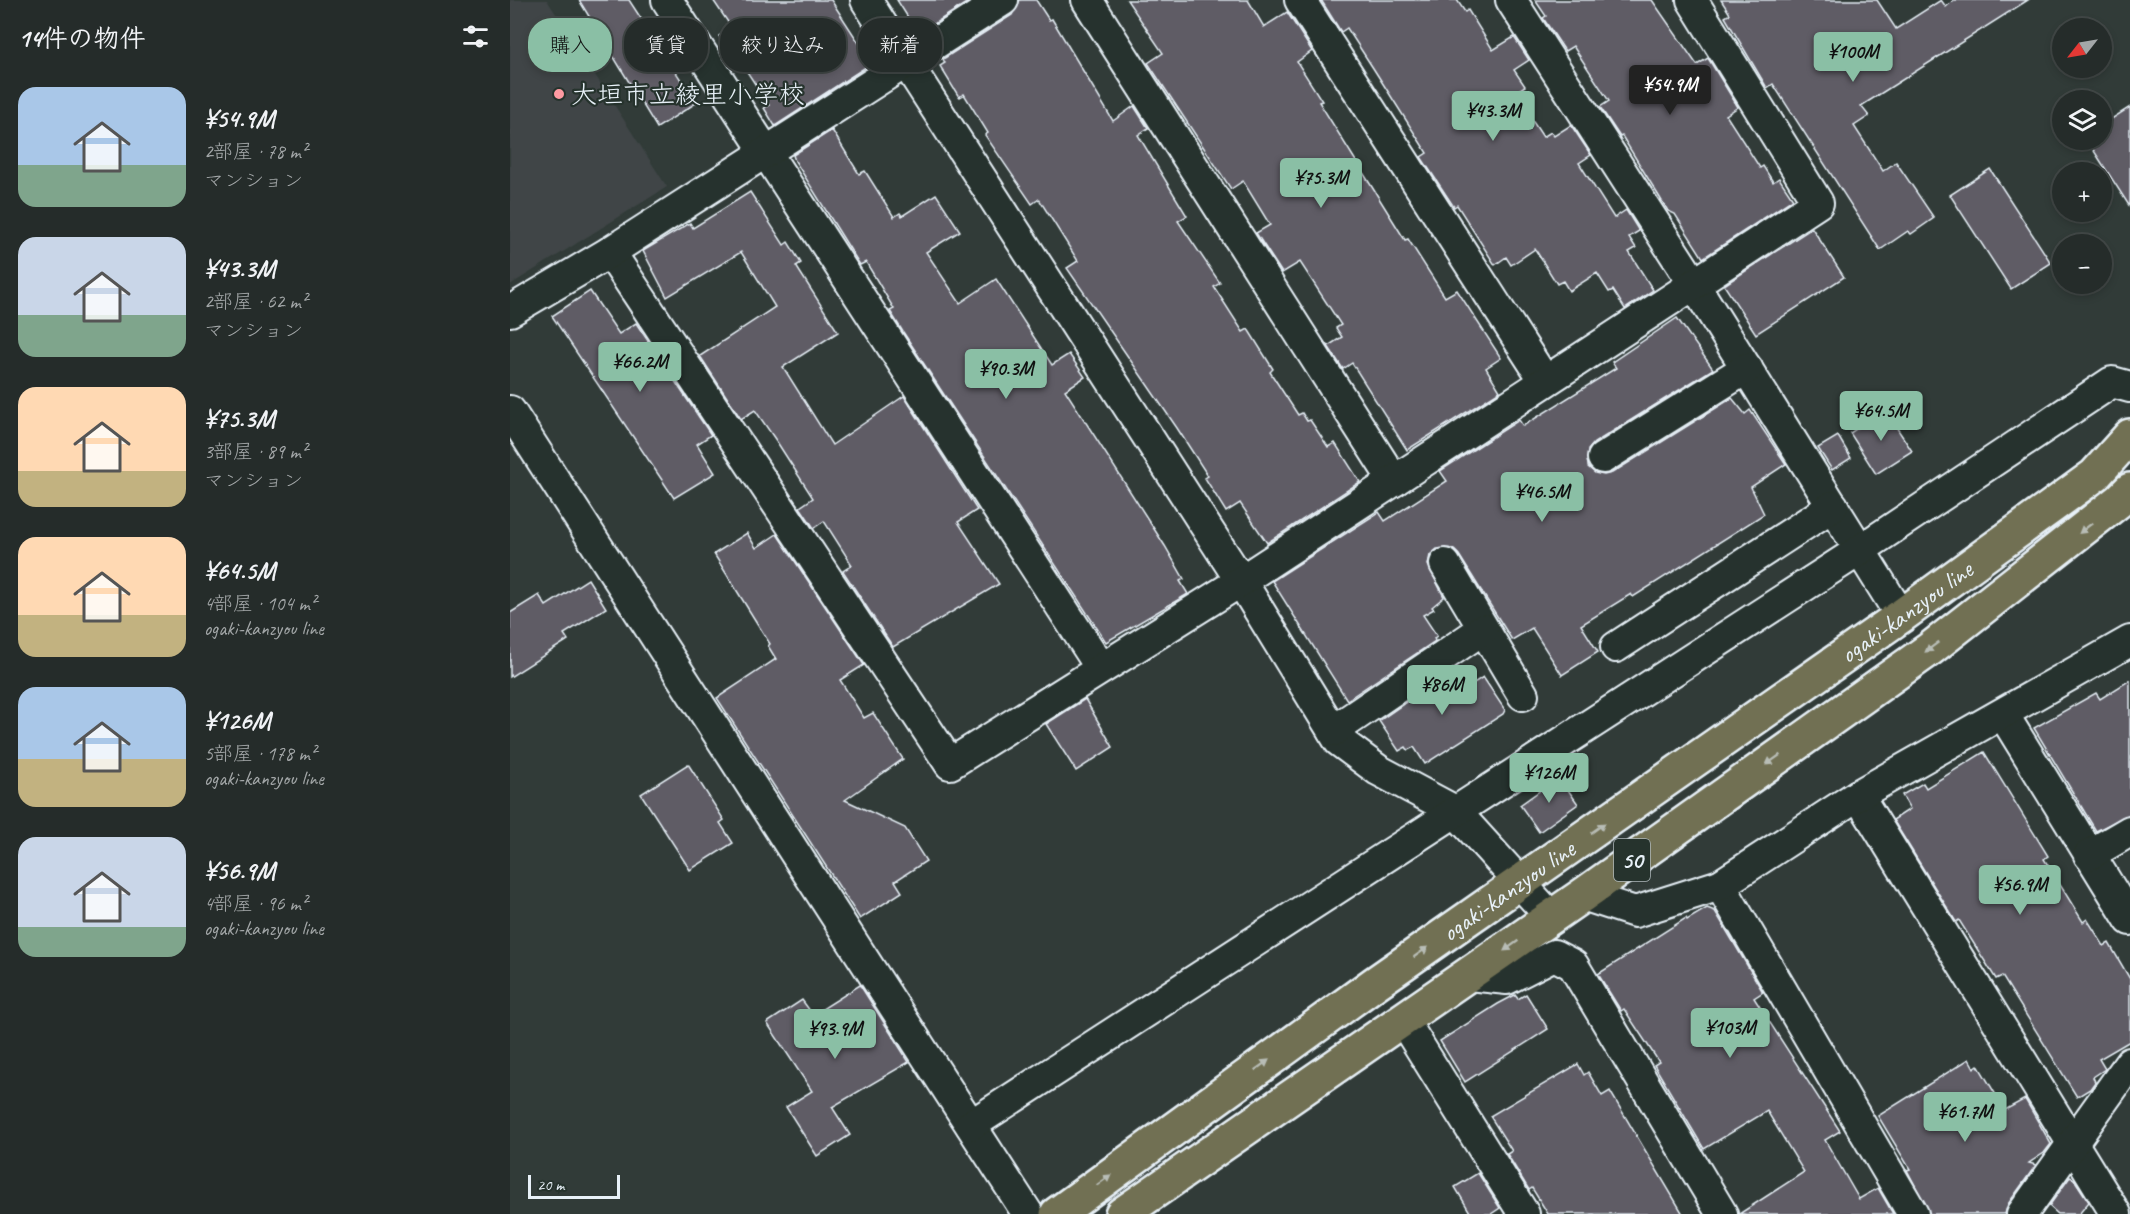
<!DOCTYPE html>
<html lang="ja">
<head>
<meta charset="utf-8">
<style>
	:root { --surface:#252c2a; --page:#313836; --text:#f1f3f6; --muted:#a3a7a8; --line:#424847; --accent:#8abfa5 }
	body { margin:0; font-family:Caveat,"Klee One",sans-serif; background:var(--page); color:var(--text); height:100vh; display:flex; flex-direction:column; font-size:22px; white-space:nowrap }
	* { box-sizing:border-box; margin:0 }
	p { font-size:20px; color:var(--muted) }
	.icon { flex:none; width:33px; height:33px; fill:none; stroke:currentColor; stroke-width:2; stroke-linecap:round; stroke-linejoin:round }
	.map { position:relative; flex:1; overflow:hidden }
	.sheet { display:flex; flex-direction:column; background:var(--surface); width:510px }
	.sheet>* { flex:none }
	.hud { position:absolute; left:18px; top:18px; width:570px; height:54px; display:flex; gap:12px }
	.needle { width:39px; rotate:239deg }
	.tools { position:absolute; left:1542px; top:18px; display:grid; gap:12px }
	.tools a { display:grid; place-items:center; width:60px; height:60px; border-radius:50%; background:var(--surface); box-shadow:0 3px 9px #0003,0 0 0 2px var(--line); font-size:30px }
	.scale { position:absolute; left:18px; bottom:15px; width:92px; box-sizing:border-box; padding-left:6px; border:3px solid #e8f1f8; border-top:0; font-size:16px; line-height:21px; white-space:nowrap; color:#e8f1f8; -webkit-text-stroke:4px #26332d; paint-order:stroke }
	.price { position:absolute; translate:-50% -51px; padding:0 14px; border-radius:6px; background:var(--accent); color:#111; font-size:20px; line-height:39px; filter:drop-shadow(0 2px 3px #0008) }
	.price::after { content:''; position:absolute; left:50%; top:36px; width:18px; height:14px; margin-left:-9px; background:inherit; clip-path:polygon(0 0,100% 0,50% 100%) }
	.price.current { background:#222; color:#fff }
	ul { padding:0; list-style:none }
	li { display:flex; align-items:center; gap:18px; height:150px; padding:0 18px }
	li span { display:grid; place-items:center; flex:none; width:168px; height:120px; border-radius:18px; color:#555 }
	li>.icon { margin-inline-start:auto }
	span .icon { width:72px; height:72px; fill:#fffc; stroke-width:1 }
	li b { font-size:26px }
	h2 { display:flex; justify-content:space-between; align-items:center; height:72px; padding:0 18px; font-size:26px }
	.chip { padding:0 21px; border-radius:24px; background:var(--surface); box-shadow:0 3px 9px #0003,0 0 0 2px var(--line); font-size:21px; line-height:54px }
	.chip.current { background:var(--accent); color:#111 }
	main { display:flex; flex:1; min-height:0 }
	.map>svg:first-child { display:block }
	.built { fill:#3f4546 }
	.building { fill:#5f5b65; stroke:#e8f1f8; stroke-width:1.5 }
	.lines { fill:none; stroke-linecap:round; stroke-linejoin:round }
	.street-casing { stroke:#e8f1f8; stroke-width:34 }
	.primary-casing { stroke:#e8f1f8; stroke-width:38 }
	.street { stroke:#26332d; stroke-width:30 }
	.primary { stroke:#716f52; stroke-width:33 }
	.oneway { fill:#b8bdb6 }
	.poi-dot { fill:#ff9aa2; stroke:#26332d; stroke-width:2 }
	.labels { text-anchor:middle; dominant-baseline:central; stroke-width:4.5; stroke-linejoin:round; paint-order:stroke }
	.shield { fill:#26332d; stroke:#aeb8bb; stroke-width:1.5 }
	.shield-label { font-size:24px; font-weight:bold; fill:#e8f1f8 }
	.poi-label { font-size:26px; fill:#e8f1f8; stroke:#26332d; text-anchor:start }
	.street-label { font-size:26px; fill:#e8f1f8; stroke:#26332d }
</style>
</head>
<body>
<main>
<section class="sheet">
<h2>14件の物件<svg class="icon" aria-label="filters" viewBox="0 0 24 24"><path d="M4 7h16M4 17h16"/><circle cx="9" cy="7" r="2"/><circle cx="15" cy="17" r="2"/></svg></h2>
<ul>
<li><span style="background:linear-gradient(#a9c7e8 65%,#7fa58c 0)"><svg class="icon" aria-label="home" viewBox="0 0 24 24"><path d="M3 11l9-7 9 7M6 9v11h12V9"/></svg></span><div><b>¥54.9M</b><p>2部屋 · 78 m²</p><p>マンション</p></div></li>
<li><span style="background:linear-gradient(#c9d6e8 65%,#7fa58c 0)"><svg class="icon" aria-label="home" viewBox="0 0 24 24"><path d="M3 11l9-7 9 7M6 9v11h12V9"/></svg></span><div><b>¥43.3M</b><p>2部屋 · 62 m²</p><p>マンション</p></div></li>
<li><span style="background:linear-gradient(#ffd9b3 70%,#c2b280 0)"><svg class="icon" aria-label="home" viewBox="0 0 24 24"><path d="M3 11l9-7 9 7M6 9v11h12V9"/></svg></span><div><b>¥75.3M</b><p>3部屋 · 89 m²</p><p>マンション</p></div></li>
<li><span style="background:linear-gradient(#ffd9b3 65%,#c2b280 0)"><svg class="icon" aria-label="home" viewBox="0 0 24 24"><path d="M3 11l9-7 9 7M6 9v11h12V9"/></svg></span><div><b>¥64.5M</b><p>4部屋 · 104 m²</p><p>ogaki-kanzyou line</p></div></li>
<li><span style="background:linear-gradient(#a9c7e8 60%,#c2b280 0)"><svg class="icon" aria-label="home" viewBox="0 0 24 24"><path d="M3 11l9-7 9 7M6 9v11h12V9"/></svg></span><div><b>¥126M</b><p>5部屋 · 178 m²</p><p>ogaki-kanzyou line</p></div></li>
<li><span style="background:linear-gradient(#c9d6e8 75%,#7fa58c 0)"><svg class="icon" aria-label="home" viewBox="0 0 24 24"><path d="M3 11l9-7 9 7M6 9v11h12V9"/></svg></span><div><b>¥56.9M</b><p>4部屋 · 96 m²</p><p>ogaki-kanzyou line</p></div></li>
</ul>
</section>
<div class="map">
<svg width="1620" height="1214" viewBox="0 0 1620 1214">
	<rect width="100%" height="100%" fill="#313b38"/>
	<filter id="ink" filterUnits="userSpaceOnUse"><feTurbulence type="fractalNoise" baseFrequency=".0167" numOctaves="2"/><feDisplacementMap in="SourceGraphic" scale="12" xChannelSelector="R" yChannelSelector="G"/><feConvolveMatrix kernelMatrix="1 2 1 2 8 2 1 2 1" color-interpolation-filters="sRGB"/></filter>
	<g filter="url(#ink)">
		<path class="built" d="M 0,0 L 37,0 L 157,187 L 0,285 Z"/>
		<g class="building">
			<path d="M 69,0 L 119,0 L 186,103 L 147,128 Z"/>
			<path d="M 203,0 L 321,0 L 362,63 L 265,126 L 254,108 L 259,105 L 228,58 L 225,60 L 209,36 L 222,28 Z"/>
			<path d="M 387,0 L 461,0 L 413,31 L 409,24 L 404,27 Z"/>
			<path d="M 510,0 L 526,0 L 539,20 L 542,19 L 603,121 L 624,106 L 638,128 L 628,135 L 677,216 L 668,221 L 710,283 L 704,287 L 733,332 L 738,329 L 763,369 L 760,372 L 788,415 L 792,413 L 797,421 L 800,420 L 818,447 L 825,443 L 850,482 L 757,543 L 730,503 L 716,512 L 695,478 L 698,476 L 667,428 L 557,268 L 568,261 L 529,199 L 522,204 L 475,135 L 478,133 L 454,94 L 449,97 L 430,66 L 435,63 L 433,59 L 502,15 Z"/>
			<path d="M 617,0 L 738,0 L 754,27 L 777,12 L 802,51 L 787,62 L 812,101 L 809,102 L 895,240 L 898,239 L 935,297 L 947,290 L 991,358 L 976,368 L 990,391 L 897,450 L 842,363 L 833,369 L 818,346 L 832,337 L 826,328 L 831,325 L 790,262 L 772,273 L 746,233 L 760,225 L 733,181 L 721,189 L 638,63 L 653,53 Z"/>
			<path d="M 811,0 L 947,0 L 955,12 L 958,10 L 983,50 L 1004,37 L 1019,60 L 1004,70 L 1015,86 L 1004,93 L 1033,137 L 1041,132 L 1044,136 L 1061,125 L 1081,155 L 1069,163 L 1104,218 L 1116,210 L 1129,231 L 1119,237 L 1126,248 L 1119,252 L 1143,290 L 1115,309 L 1103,290 L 1099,292 L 1087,273 L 1059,291 L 1053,281 L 1047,284 L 1025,249 L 1001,265 L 996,257 L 985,265 L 947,205 L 944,207 L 911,157 L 917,153 L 863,68 L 837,28 L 831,32 Z"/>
			<path d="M 1025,0 L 1142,0 L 1187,65 L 1198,58 L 1228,107 L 1216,115 L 1250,168 L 1253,166 L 1263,182 L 1269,178 L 1283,199 L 1193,258 L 1165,214 L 1158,211 L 1112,136 L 1110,137 L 1090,107 L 1099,101 L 1063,46 L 1055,51 L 1033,18 L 1036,16 Z"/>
			<path d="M 1211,0 L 1367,0 L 1386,29 L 1431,0 L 1436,7 L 1444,0 L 1518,0 L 1351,106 L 1359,116 L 1344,126 L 1373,171 L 1386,162 L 1424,218 L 1401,234 L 1398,231 L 1370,250 L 1263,84 L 1257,88 L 1215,17 L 1220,14 Z"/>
			<path d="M 1620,107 L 1620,207 L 1577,140 L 1592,140 L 1592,125 Z"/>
			<path d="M 322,130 L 349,174 L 355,171 L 384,217 L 390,213 L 392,216 L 426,194 L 450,231 L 416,252 L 450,303 L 486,279 L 542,365 L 559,354 L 575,377 L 555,390 L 655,546 L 674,579 L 670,581 L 678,594 L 596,642 L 393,332 L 380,311 L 384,309 L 356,262 L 350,265 L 285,161 L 283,155 Z"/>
			<path d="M 1480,169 L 1541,263 L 1501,289 L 1440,195 Z"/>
			<path d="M 240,192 L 274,245 L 278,242 L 291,263 L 286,266 L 328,332 L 273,367 L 322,445 L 394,396 L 467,510 L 448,522 L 489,584 L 383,647 L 333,571 L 342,565 L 314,521 L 304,528 L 290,507 L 303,498 L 267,442 L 245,410 L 231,419 L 190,356 L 265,307 L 231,252 L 157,297 L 133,251 L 180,223 L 183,228 Z"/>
			<path d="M 1302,228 L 1334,277 L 1246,334 L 1214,285 Z"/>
			<path d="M 80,291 L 109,334 L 126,323 L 201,435 L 187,444 L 205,473 L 164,498 L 42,316 Z"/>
			<path d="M 1167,318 L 1203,369 L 1084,443 L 1078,450 L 1078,467 L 1085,473 L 1094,475 L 1102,473 L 1222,398 L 1235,414 L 1240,410 L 1276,464 L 1241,487 L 1254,514 L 1123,597 L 1121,594 L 1071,625 L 1088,652 L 1052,675 L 1022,628 L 1002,640 L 949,555 L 943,549 L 927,549 L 920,555 L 918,565 L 934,597 L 922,607 L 924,609 L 913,615 L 927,636 L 924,638 L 925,641 L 837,700 L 762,581 L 869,512 L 875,521 L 937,481 L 930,471 L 1009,420 L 1013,426 L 1106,368 L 1102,362 Z"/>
			<path d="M 1375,410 L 1402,451 L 1366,474 L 1340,433 Z"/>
			<path d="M 1328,436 L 1341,458 L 1322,470 L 1308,448 Z"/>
			<path d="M 237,533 L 246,548 L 267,534 L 354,665 L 330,680 L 354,718 L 363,713 L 393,759 L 335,800 L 395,828 L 416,861 L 385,881 L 392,892 L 350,919 L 207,698 L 266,659 L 258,646 L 260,644 L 204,554 Z"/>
			<path d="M 78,579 L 96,608 L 54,634 L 58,640 L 0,677 L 0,613 L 29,595 L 36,606 Z"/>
			<path d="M 944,669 L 956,688 L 973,677 L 995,710 L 993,714 L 915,764 L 904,747 L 898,750 L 896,747 L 889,751 L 869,721 Z"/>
			<path d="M 1620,680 L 1620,814 L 1586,831 L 1524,728 L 1586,693 L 1590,699 Z"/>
			<path d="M 575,699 L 603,747 L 566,771 L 536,724 Z"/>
			<path d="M 1474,752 L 1538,856 L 1534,859 L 1573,922 L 1577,919 L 1594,946 L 1599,943 L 1620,979 L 1620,1041 L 1589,1059 L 1595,1069 L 1583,1077 L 1585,1082 L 1580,1089 L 1567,1097 L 1492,976 L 1486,979 L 1449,920 L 1446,922 L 1383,820 L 1400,809 L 1392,795 L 1413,783 L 1416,788 Z"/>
			<path d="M 178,764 L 214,820 L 210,823 L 223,843 L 180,870 L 131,794 Z"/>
			<path d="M 1049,777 L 1068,804 L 1029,832 L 1010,805 Z"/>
			<path d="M 1197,908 L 1205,911 L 1253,992 L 1244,998 L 1330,1131 L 1315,1140 L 1349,1199 L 1368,1188 L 1383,1214 L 1229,1214 L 1294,1172 L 1257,1111 L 1194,1149 L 1144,1065 L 1149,1062 L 1114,1009 L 1111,1011 L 1088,974 L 1176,918 L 1177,920 Z"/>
			<path d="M 350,985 L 399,1062 L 322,1107 L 340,1135 L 307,1156 L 276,1107 L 302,1091 L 257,1023 L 292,1000 L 303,1015 Z"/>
			<path d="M 1016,994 L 1038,1029 L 955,1082 L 930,1041 L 988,1004 L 1005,995 L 1008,999 Z"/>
			<path d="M 1459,1059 L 1464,1068 L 1468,1065 L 1495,1110 L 1515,1099 L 1541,1144 L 1534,1153 L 1519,1163 L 1526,1165 L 1498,1204 L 1495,1214 L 1420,1214 L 1397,1170 L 1400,1169 L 1368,1116 Z"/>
			<path d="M 1068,1064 L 1074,1075 L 1078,1072 L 1092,1096 L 1100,1091 L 1173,1214 L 1038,1214 L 1022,1188 L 1019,1190 L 997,1154 L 1002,1151 L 980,1116 Z"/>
			<path d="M 968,1173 L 990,1208 L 981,1214 L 961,1214 L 945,1187 Z"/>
			<path d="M 1560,1177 L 1564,1179 L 1579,1202 L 1569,1214 L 1548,1214 L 1539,1206 Z"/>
		</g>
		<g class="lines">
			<g class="street-casing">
				<g id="street">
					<path d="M 157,0 L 591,668"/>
					<path d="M 356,0 L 731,581 L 829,741 L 868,770 L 945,811 L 1041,917"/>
					<path d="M 577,0 L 884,481"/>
					<path d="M 790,0 L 1035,381"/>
					<path d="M 1001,0 L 1184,284 L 1391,616"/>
					<path d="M 100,252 L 440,764 L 731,581 L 1308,203 L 1182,0"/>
					<path d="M 0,311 L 100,252 L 493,0"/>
					<path d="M 0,411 L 518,1214"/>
					<path d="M 1093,458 L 1237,368"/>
					<path d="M 935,564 L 1013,695"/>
					<path d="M 1106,647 L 1323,506"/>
					<path d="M 1493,714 L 1620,920"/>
					<path d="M 823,731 L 973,629"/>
					<path d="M 1348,795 L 1606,1214"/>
					<path d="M 1579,855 L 1620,831"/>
					<path d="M 1210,885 L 1403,1214"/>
					<path d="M 1073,895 L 1125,912 L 1210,885 L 1348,795 L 1620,641"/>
					<path d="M 959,975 L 997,979 L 1044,955 L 1063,965 L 1212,1214"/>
					<path d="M 893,1020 L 1014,1214"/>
					<path d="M 461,1125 L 1350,550 L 1602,382 L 1620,387"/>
					<path d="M 1512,1214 L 1620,1063"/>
				</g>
			</g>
			<g class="primary-casing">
				<g id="primary">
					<path id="s1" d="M 547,1214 L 864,984 L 1391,616 L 1585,475 L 1620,436"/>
					<path d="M 612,1214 L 1073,895 L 1420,649 L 1610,500 L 1620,490"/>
				</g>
			</g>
			<use href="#street" class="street"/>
			<use href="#primary" class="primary"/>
		</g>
		<defs><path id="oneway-solid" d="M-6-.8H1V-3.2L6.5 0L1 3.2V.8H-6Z" transform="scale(1.5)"/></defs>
		<g class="oneway">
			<use href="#oneway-solid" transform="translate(1576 528) rotate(142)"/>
			<use href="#oneway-solid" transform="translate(1422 647) rotate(143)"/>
			<use href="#oneway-solid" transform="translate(1263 760) rotate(145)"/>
			<use href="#oneway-solid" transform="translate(1088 828) rotate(-35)"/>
			<use href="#oneway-solid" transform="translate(1001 946) rotate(145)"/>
			<use href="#oneway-solid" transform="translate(911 952) rotate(-35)"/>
			<use href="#oneway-solid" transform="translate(752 1065) rotate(-36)"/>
			<use href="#oneway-solid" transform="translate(594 1180) rotate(-36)"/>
		</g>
	</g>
	<circle class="poi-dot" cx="49" cy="94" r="6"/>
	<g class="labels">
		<rect class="shield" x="1104" y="839" width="36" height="42" rx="4.5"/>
		<g class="shield-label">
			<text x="1122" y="860">50</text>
		</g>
		<g class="poi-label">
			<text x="61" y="94">大垣市立綾里小学校</text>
		</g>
		<g class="street-label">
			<text stroke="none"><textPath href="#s1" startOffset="1041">ogaki-kanzyou line</textPath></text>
			<text stroke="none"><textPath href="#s1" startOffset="555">ogaki-kanzyou line</textPath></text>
		</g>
	</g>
</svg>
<div class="tools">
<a><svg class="needle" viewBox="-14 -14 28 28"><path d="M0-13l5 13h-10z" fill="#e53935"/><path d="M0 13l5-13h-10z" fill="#a3a7a8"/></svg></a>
<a><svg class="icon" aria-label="layers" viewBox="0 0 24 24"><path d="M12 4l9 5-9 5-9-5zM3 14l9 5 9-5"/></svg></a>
<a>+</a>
<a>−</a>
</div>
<div class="scale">20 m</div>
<b class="price" style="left:1343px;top:83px">¥100M</b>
<b class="price current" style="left:1160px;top:116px">¥54.9M</b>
<b class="price" style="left:983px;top:142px">¥43.3M</b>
<b class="price" style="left:811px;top:209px">¥75.3M</b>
<b class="price" style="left:130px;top:393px">¥66.2M</b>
<b class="price" style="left:496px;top:400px">¥90.3M</b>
<b class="price" style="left:1371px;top:442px">¥64.5M</b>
<b class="price" style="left:1032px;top:523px">¥46.5M</b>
<b class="price" style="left:932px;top:716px">¥86M</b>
<b class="price" style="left:1039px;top:804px">¥126M</b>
<b class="price" style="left:1510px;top:916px">¥56.9M</b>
<b class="price" style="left:1220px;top:1059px">¥103M</b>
<b class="price" style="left:325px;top:1060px">¥93.9M</b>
<b class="price" style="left:1455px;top:1143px">¥61.7M</b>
<div class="hud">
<a class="chip current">購入</a>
<a class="chip">賃貸</a>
<a class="chip">絞り込み</a>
<a class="chip">新着</a>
</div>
</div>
</main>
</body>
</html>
